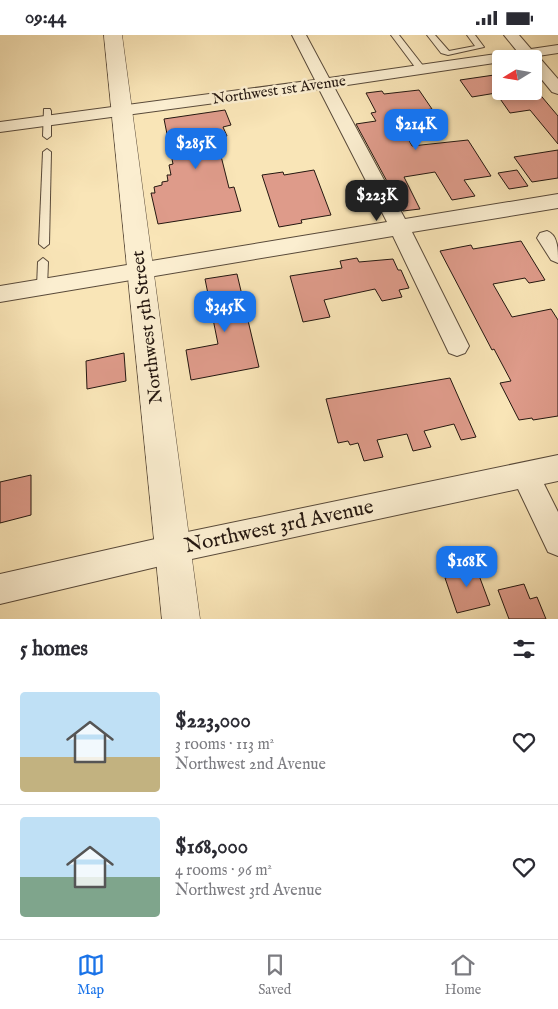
<!DOCTYPE html>
<html lang="en">
<head>
<meta charset="utf-8">
<style>
	:root { --surface:#fff; --page:#f2f2f3; --text:#2b2b33; --muted:#7c7c81; --line:#e1e1e2; --accent:#1a73e8 }
	body { margin:0; font-family:"IM FELL English",serif; background:var(--page); color:var(--text); height:100vh; display:flex; flex-direction:column; font-size:19px; white-space:nowrap }
	* { box-sizing:border-box; margin:0 }
	p { font-size:16px; color:var(--muted) }
	.icon { flex:none; width:28px; height:28px; fill:none; stroke:currentColor; stroke-width:2; stroke-linecap:round; stroke-linejoin:round }
	.map { position:relative; height:584px; overflow:hidden }
	.side { display:flex; flex-direction:column; background:var(--surface); flex:1 }
	.side>* { flex:none }
	.needle { width:32px; rotate:259deg }
	.controls { position:absolute; left:492px; top:15px; display:grid; gap:10px }
	.controls a { display:grid; place-items:center; width:50px; height:50px; border-radius:5px; background:var(--surface); box-shadow:0 2px 8px #0003; font-size:25px }
	.price { position:absolute; translate:-50% -42px; padding:0 11px; border-radius:10px; background:var(--accent); color:#fff; font-size:16px; line-height:32px; filter:drop-shadow(0 1px 2px #0008) }
	.price::after { content:''; position:absolute; left:50%; top:30px; width:15px; height:11px; margin-left:-8px; background:inherit; clip-path:polygon(0 0,100% 0,50% 100%) }
	.price.selected { background:#222; color:#fff }
	ul { padding:0; list-style:none }
	li { display:flex; align-items:center; gap:15px; height:125px; padding:0 20px }
	li+li { border-top:1px solid var(--line) }
	li span { display:grid; place-items:center; flex:none; width:140px; height:100px; border-radius:5px; color:#555 }
	li>.icon { margin-inline-start:auto }
	span .icon { width:60px; height:60px; fill:#fffc; stroke-width:1 }
	li b { font-size:21px }
	h2 { display:flex; justify-content:space-between; align-items:center; height:60px; padding:0 20px; font-size:21px }
	.status { display:flex; justify-content:space-between; align-items:center; height:35px; padding:0 25px; background:var(--surface); direction:ltr }
	.status svg { height:14px; fill:currentColor }
	.tabs { display:flex; justify-content:space-around; align-items:center; height:70px; border-top:1px solid var(--line); background:var(--surface); font-size:14px; color:var(--muted) }
	.tabs a { display:grid; justify-items:center; gap:2px }
	.tabs .selected { color:var(--accent) }
	.map>svg:first-child { display:block }
	.building { fill:#de9b8a; stroke:#241710 }
	.lines { fill:none; stroke-linecap:round; stroke-linejoin:round }
	.service-casing { stroke:#594a3a; stroke-width:2 }
	.minor-casing { stroke:#594a3a; stroke-width:2 }
	.tertiary-casing { stroke:#594a3a; stroke-width:1 }
	.service { fill:#fbeed0; fill-rule:evenodd }
	.minor { fill:#fbeed0; fill-rule:evenodd }
	.tertiary { fill:#fbeed0; fill-rule:evenodd }
	.labels { text-anchor:middle; dominant-baseline:central; stroke-width:5; stroke-linejoin:round; paint-order:stroke }
	.far-street-label { font-size:15px; fill:#241710; stroke:#fbeed0 }
	.street-label { font-size:18px; fill:#241710; stroke:#fbeed0 }
	.near-street-label { font-size:21px; fill:#241710; stroke:#fbeed0 }
</style>
</head>
<body>
<div class="status"><b>09:44</b><svg viewBox="0 0 49 12"><path d="M0 12V9h3v3zM5 12V6h3v6zM10 12V3h3v9zM15 12V0h3v12zM26 1h20v11H26zM47 4h2v5h-2z"/></svg></div>
<div class="map">
<svg width="558" height="584" viewBox="0 0 558 584">
	<rect width="100%" height="100%" fill="#f9e5b7"/>
	<filter id="stains"><feTurbulence type="fractalNoise" baseFrequency=".004" numOctaves="4"/><feColorMatrix values="0 0 0 0 .2 0 0 0 0 .09 0 0 0 0 .02 0 0 0 .5 -.17"/></filter>
	<radialGradient id="worn" r=".72"><stop offset=".6" stop-color="#630" stop-opacity="0"/><stop offset="1" stop-color="#630" stop-opacity=".3"/></radialGradient>
	<g class="building">
		<path d="M 501,39 L 501,56 L 537,56 L 558,81 L 558,109 L 530,75 L 510,78 L 496,58 L 472,62 L 460,45 Z"/>
		<path d="M 419,55 L 432,74 L 395,79 L 412,111 L 468,105 L 491,141 L 464,145 L 475,161 L 452,165 L 435,137 L 404,142 L 420,174 L 403,176 L 356,89 L 376,86 L 371,78 L 376,77 L 366,58 L 382,56 L 384,59 Z"/>
		<path d="M 225,75 L 231,90 L 223,92 L 227,101 L 223,102 L 226,111 L 222,111 L 224,120 L 221,121 L 229,153 L 234,152 L 241,176 L 158,189 L 151,158 L 155,158 L 154,152 L 162,150 L 162,147 L 168,146 L 167,140 L 171,140 L 169,130 L 173,129 L 164,84 Z"/>
		<path d="M 558,115 L 558,143 L 532,147 L 514,122 Z"/>
		<path d="M 314,135 L 331,180 L 301,185 L 302,188 L 279,192 L 262,140 L 283,137 L 284,140 Z"/>
		<path d="M 517,135 L 528,151 L 509,154 L 498,138 Z"/>
		<path d="M 521,206 L 545,245 L 529,248 L 525,243 L 493,249 L 512,282 L 551,274 L 558,285 L 558,381 L 533,385 L 532,383 L 519,385 L 500,348 L 511,346 L 494,314 L 492,315 L 440,216 L 471,210 L 473,214 Z"/>
		<path d="M 357,223 L 359,227 L 393,224 L 398,235 L 401,235 L 409,253 L 399,255 L 402,262 L 382,266 L 375,254 L 324,265 L 330,282 L 303,287 L 290,241 L 342,233 L 340,226 Z"/>
		<path d="M 237,239 L 259,332 L 191,345 L 186,315 L 218,309 L 205,244 Z"/>
		<path d="M 124,318 L 126,346 L 87,354 L 86,326 Z"/>
		<path d="M 450,343 L 476,402 L 461,405 L 454,389 L 424,396 L 431,412 L 413,416 L 407,399 L 377,405 L 383,422 L 364,426 L 358,408 L 350,410 L 348,406 L 338,408 L 326,364 Z"/>
		<path d="M 31,440 L 31,480 L 0,488 L 0,447 Z"/>
		<path d="M 474,527 L 490,570 L 457,578 L 445,543 L 455,541 L 452,532 Z"/>
		<path d="M 524,549 L 530,564 L 537,562 L 546,584 L 509,584 L 498,555 Z"/>
	</g>
	<g class="lines">
		<g class="service-casing">
			<g id="service">
				<path d="M 391,0 L 399,0 L 424,32 L 424,36 L 418,36 Z"/>
				<path d="M 427,0 L 435,0 L 449,16 L 475,11 L 467,0 L 475,0 L 484,12 L 448,20 L 441,18 Z"/>
				<path d="M 44,74 L 50,74 L 51,76 L 51,101 L 47,104 L 43,101 Z"/>
				<path d="M 47,114 L 51,117 L 49,209 L 44,213 L 39,209 L 43,117 Z"/>
				<path d="M 43,223 L 48,227 L 47,252 L 42,256 L 37,252 L 38,227 Z"/>
			</g>
		</g>
		<g class="minor-casing">
			<g id="minor">
				<path d="M 292,0 L 306,0 L 329,43 L 517,16 L 504,0 L 519,0 L 531,14 L 558,10 L 558,18 L 538,21 L 558,44 L 558,59 L 552,57 L 534,35 L 534,24 L 501,24 L 501,27 L 334,52 L 405,184 L 558,159 L 558,173 L 412,197 L 469,311 L 465,318 L 457,321 L 449,318 L 393,201 L 0,267 L 0,251 L 387,187 L 319,54 L 0,97 L 0,87 L 315,45 Z"/>
				<path d="M 547,196 C 558,200 558,214 558,228 L 551,225 L 537,203 L 540,198 Z"/>
				<path d="M 558,420 L 558,446 L 544,449 L 558,477 L 558,521 L 548,517 L 518,454 L 173,528 L 0,569 L 0,539 L 173,500 Z"/>
			</g>
		</g>
		<g class="tertiary-casing">
			<path id="tertiary" d="M 104,0 L 122,0 L 200,584 L 162,584 Z"/>
		</g>
		<use href="#service" class="service"/>
		<use href="#minor" class="minor"/>
		<use href="#tertiary" class="tertiary"/>
	</g>
	<g class="labels">
		<g class="far-street-label">
			<text transform="translate(279 55) rotate(-8)">Northwest 1st Avenue</text>
		</g>
		<g class="street-label">
			<text transform="translate(148 292) rotate(-97)">Northwest 5th Street</text>
		</g>
		<g class="near-street-label">
			<text transform="translate(279 492) rotate(-12)">Northwest 3rd Avenue</text>
		</g>
	</g>
	<rect width="100%" height="100%" filter="url(#stains)"/>
	<rect width="100%" height="100%" fill="url(#worn)"/>
</svg>
<div class="controls">
<a><svg class="needle" viewBox="-14 -14 28 28"><path d="M0-13l5 13h-10z" fill="#e53935"/><path d="M0 13l5-13h-10z" fill="#7c7c81"/></svg></a>
</div>
<b class="price" style="left:416px;top:116px">$214K</b>
<b class="price" style="left:196px;top:135px">$285K</b>
<b class="price selected" style="left:377px;top:187px">$223K</b>
<b class="price" style="left:225px;top:298px">$345K</b>
<b class="price" style="left:467px;top:553px">$168K</b>
</div>
<section class="side">
<h2>5 homes<svg class="icon" aria-label="filters" viewBox="0 0 24 24"><path d="M4 7h16M4 17h16"/><circle cx="9" cy="7" r="2"/><circle cx="15" cy="17" r="2"/></svg></h2>
<ul>
<li><span style="background:linear-gradient(#bfe0f5 65%,#c2b280 0)"><svg class="icon" aria-label="home" viewBox="0 0 24 24"><path d="M3 11l9-7 9 7M6 9v11h12V9"/></svg></span><div><b>$223,000</b><p>3 rooms · 113 m²</p><p>Northwest 2nd Avenue</p></div><svg class="icon" aria-label="heart" viewBox="0 0 24 24"><path d="M12 20l-8-8c-3-5 5-10 8-4 3-6 11-1 8 4z"/></svg></li>
<li><span style="background:linear-gradient(#bfe0f5 60%,#7fa58c 0)"><svg class="icon" aria-label="home" viewBox="0 0 24 24"><path d="M3 11l9-7 9 7M6 9v11h12V9"/></svg></span><div><b>$168,000</b><p>4 rooms · 96 m²</p><p>Northwest 3rd Avenue</p></div><svg class="icon" aria-label="heart" viewBox="0 0 24 24"><path d="M12 20l-8-8c-3-5 5-10 8-4 3-6 11-1 8 4z"/></svg></li>
</ul>
</section>
<nav class="tabs">
<a class="selected"><svg class="icon" aria-label="map" viewBox="0 0 24 24"><path d="M3 6l6-2 6 2 6-2v14l-6 2-6-2-6 2zM9 4v14M15 6v14"/></svg>Map</a>
<a><svg class="icon" aria-label="saved" viewBox="0 0 24 24"><path d="M7 4h10v16l-5-4-5 4z"/></svg>Saved</a>
<a><svg class="icon" aria-label="home" viewBox="0 0 24 24"><path d="M3 11l9-7 9 7M6 9v11h12V9"/></svg>Home</a>
</nav>
</body>
</html>
